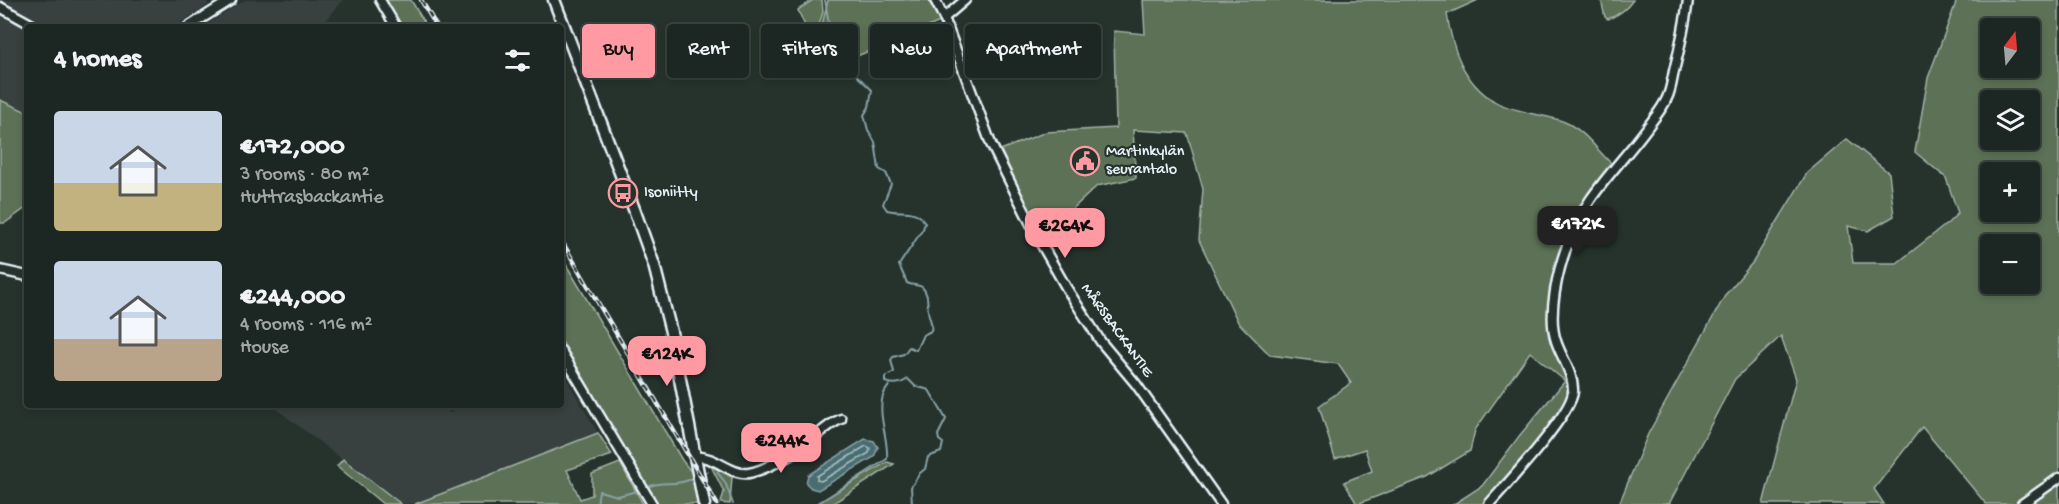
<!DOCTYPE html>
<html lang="en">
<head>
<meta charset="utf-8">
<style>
	:root { --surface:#1c2622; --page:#29322f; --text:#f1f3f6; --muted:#a0a5a5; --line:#3a4340; --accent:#ff9aa2 }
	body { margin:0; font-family:"Gochi Hand",sans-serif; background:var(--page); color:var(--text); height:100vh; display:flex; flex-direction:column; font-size:22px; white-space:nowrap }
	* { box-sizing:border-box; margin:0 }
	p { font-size:20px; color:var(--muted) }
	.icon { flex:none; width:33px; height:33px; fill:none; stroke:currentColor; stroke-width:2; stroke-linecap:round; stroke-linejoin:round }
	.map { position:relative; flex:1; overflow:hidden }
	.sheet { position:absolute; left:24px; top:24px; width:540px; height:384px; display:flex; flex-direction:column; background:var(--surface); border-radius:6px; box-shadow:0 3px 9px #0003,0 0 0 2px var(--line) }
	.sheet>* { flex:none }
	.guide { position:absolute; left:582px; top:24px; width:570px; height:54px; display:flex; gap:12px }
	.needle { width:39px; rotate:16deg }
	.controls { position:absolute; left:1980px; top:18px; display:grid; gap:12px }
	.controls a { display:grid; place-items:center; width:60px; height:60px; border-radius:6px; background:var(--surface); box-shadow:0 3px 9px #0003,0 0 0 2px var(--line); font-size:30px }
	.price { position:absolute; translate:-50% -51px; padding:0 14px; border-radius:12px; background:var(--accent); color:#111; font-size:20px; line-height:39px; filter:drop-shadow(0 2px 3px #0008) }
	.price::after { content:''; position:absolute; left:50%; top:36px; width:18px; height:14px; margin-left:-9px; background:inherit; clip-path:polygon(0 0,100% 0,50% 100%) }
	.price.current { background:#222; color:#fff }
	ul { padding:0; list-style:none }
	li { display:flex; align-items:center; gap:18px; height:150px; padding:0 30px }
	li span { display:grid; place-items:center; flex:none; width:168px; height:120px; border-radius:6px; color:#555 }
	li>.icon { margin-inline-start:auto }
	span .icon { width:72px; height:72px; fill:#fffc; stroke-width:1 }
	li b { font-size:26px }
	h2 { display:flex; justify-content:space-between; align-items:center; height:72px; padding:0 30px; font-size:26px }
	.tag { padding:0 21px; border-radius:6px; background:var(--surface); box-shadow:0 3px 9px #0003,0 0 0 2px var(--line); font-size:21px; line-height:54px }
	.tag.current { background:var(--accent); color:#111 }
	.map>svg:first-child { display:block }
	.built { fill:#37403f }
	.green { fill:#5b7155; stroke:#a2b1a6; stroke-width:1.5; fill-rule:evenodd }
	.water { fill:#4a6e71; stroke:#89a2a7; stroke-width:1.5 }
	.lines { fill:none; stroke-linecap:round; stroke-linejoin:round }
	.shore { stroke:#a9bdc2; stroke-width:1.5 }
	.stream { stroke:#89a2a7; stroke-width:2 }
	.minor-casing { stroke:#e8f1f8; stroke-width:13 }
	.tertiary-casing { stroke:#e8f1f8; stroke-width:15 }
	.minor { stroke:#26332d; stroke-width:8 }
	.tertiary { stroke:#26332d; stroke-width:10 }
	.rail-casing { stroke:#e8f1f8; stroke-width:4.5 }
	.rail { stroke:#26332d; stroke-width:2; stroke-dasharray:7; stroke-linecap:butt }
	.labels { text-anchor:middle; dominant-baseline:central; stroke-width:4.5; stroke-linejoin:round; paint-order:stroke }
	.poi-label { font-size:16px; fill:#e8f1f8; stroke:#26332d; text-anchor:start }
	.street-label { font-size:16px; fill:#e8f1f8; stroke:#26332d }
</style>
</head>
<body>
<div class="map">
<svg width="2059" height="504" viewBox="0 0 2059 504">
	<rect width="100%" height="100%" fill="#26332d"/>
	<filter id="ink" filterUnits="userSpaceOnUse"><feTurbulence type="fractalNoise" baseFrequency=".0167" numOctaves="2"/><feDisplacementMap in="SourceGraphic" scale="12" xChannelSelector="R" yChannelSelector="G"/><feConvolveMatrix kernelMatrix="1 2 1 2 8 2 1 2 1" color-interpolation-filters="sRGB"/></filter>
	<g filter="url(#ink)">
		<g class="built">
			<path d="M 1,0 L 207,0 L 208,5 L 174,27 L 48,27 Z"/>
			<path d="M 245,0 L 343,0 L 321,27 L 203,27 Z"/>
			<path d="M 0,11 L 28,27 L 27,112 L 0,100 Z"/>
			<path d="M 561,369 L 598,433 L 415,504 L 401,504 L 271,405 L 440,405 L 451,413 L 457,405 L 561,405 Z"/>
		</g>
		<g class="green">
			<path d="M 386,0 L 411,0 L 427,27 L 401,27 Z"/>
			<path d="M 813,0 L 822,0 L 823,12 L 813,44 L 798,10 Z"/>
			<path d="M 828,0 L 929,0 L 940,22 L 852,58 L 826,74 L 814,46 L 821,29 Z"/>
			<path d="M 1143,0 L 1478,0 L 1447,14 C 1452,48 1463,82 1494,101 C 1503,107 1518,110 1529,113 C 1542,116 1558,118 1569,124 C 1588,134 1597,151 1613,165 L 1582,208 L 1551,305 L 1570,391 L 1568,399 L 1560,415 L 1485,504 L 1454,504 L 1482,486 L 1520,435 L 1565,381 L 1530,352 L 1475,430 L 1470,451 L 1427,477 L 1357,504 L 1344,482 L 1372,471 L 1365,449 L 1335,459 L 1319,406 L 1351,383 L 1338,364 L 1270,355 L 1238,322 L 1199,240 L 1203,189 L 1187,133 L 1133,130 L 1136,178 L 1097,186 L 1046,234 L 1038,233 L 998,151 L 1046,132 L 1116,128 L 1114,31 L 1145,34 Z"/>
			<path d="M 1601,0 L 1633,0 C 1626,10 1619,15 1608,19 L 1605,17 Z"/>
			<path d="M 1957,0 L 2059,0 L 2059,475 L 2018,504 L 1986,504 L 1922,427 L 1874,489 L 1884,504 L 1763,504 L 1796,379 L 1781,336 L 1735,379 L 1669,504 L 1619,504 L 1648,434 L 1726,294 L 1753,262 L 1807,173 L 1847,139 L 1889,173 L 1894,216 L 1868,231 L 1848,226 L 1853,263 L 1897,263 L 1948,223 L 1958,213 L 1946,178 L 1915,152 L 1928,78 ZM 1990,28 L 2030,28 L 2030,68 L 1990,68 ZM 1990,100 L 2030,100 L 2030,140 L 1990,140 ZM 1990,172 L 2030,172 L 2030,212 L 1990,212 ZM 1990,244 L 2030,244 L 2030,284 L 1990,284 Z"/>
			<path d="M 0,100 L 27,112 L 27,207 L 5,223 L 0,223 Z"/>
			<path d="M 561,256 L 682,460 L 692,473 L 698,504 L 658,504 L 561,340 Z"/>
			<path d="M 598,433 L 612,455 L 567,470 L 580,499 L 592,495 L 592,474 L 620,463 L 643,504 L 415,504 Z"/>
			<path d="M 343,459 L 401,504 L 383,504 L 337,466 Z"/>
			<path d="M 887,462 L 894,464 L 832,504 L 816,504 Z"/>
			<path d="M 711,466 L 716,467 L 732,477 L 730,504 L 721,503 L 724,492 Z"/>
			<path d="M 2059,482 L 2059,504 L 2033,504 L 2031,501 Z"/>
		</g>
		<path class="water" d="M 865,439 L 874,441 L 878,447 L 874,457 L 818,490 L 811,488 L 806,483 L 808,475 Z"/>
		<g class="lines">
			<path class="shore" d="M 866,446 L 870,448 L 869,453 L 821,481 L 817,480 L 817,476 Z"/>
			<g class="stream">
				<path d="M 825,0 L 834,54 L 872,90 L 869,107 L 864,115 L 868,130 L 875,142 L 879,169 L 886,173 L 891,184 L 883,204 L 887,210 C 901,214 917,207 925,223 L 923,229 L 899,265 L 907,283 C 913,286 917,284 922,287 C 929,294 927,303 928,311 C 929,319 933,322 931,331 L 923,335 L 916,350 L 909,347 L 904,354 L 893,357 L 891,360 L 894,372 L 885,377 L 885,382 C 893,385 901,384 908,379 L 915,386 L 929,390 L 946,419 L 938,435 L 939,440 L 943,443 L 941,452 L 928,457 L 925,469 L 920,473 L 911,487 L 912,504"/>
				<path d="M 704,472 L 707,472"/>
				<path d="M 717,472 L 725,482 L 733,504"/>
				<path d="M 648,487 C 663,479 674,488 693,478"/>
				<path d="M 597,504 L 599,491 L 618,496 L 637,491"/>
				<path d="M 817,504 L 887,459 C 889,440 877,415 883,396 C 884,392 888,387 890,384"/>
			</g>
			<g class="minor-casing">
				<g id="minor">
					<path d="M 380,0 L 396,27"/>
					<path d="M 935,0 L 944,18 L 991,144 L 1039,240 L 1067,289 L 1101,342 L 1136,384 L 1221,504"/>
					<path d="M 0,7 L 36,27"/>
					<path d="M 944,18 L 965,0"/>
					<path d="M 188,27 L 231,0"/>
					<path d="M 0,270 L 27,276"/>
					<path d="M 561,351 L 652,504"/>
					<path d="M 695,457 C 715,455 731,476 749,473 C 765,470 794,454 807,444 C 818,435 828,424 841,419"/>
					<path d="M 1489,504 C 1506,485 1571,415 1573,392 C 1574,374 1561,357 1556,341 C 1547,314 1558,269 1568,243 C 1583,198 1620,165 1647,128 C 1654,118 1663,108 1667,98 C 1671,90 1672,80 1674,71 C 1680,47 1685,24 1688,0"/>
					<path d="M 2022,504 L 2059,478"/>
				</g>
			</g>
			<g class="tertiary-casing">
				<path id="tertiary" d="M 554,0 L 634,209 L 654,265 L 671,332 L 704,504"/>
			</g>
			<use href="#minor" class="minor"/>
			<use href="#tertiary" class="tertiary"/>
			<g class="rail-casing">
				<g id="rail">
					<path d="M 421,0 L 437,27"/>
					<path d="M 561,240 L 717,504"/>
				</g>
			</g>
			<use href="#rail" class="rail"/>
		</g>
	</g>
	<defs>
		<g id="civic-ring" transform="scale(1.5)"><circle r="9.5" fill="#26332d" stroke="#ff9aa2" stroke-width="1.5"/><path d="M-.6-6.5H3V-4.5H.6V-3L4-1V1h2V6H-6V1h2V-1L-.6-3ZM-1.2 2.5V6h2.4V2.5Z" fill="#ff9aa2"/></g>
		<g id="bus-ring" transform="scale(1.5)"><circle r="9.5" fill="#26332d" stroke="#ff9aa2" stroke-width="1.5"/><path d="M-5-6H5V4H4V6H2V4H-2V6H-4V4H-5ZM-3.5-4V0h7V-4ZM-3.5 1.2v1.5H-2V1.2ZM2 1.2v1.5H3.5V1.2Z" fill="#ff9aa2"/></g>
	</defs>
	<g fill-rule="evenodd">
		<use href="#civic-ring" x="1085" y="161"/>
		<use href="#bus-ring" x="623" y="193"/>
	</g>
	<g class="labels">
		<g class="poi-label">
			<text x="1106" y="152">Martinkylän<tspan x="1106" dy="18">seurantalo</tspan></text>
			<text x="644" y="193">Isoniitty</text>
		</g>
		<g class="street-label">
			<text transform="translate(1116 331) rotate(54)">MÅRSBACKANTIE</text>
		</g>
	</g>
</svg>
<div class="controls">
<a><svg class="needle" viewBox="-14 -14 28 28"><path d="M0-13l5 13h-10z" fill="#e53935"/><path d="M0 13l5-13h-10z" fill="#a0a5a5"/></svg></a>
<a><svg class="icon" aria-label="layers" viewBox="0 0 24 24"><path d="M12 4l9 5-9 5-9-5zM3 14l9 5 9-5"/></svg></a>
<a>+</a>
<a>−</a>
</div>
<b class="price current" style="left:1577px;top:257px">€172K</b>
<b class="price" style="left:1065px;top:259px">€264K</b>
<b class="price" style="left:667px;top:387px">€124K</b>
<b class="price" style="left:781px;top:474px">€244K</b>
<div class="guide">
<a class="tag current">Buy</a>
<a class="tag">Rent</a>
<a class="tag">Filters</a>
<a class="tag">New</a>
<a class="tag">Apartment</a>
</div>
<section class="sheet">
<h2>4 homes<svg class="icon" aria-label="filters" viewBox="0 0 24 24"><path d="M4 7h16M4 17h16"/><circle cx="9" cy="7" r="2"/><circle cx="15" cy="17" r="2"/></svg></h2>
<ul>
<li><span style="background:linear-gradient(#c9d6e8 60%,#c2b280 0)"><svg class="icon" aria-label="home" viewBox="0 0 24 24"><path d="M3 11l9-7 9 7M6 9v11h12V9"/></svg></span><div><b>€172,000</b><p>3 rooms · 80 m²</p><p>Huttrasbackantie</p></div></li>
<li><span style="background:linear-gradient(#c9d6e8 65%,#b9a48a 0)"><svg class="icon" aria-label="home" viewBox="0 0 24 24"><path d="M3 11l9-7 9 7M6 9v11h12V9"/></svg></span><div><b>€244,000</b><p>4 rooms · 116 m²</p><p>House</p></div></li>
</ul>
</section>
</div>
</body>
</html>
